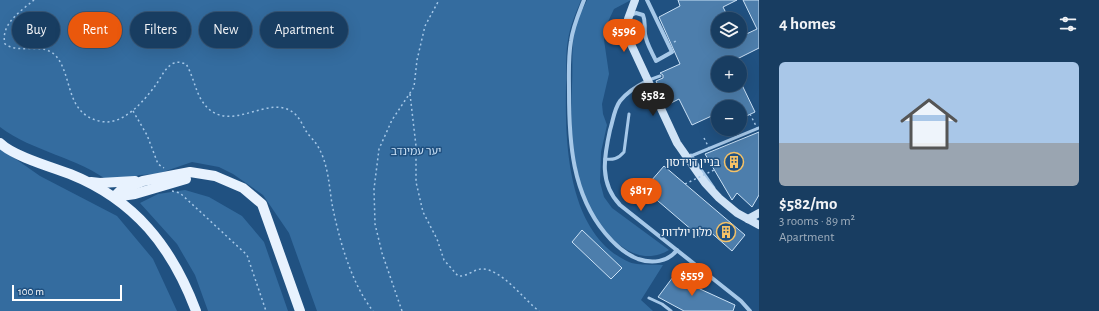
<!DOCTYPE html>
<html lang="en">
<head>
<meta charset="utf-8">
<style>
	:root { --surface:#183d61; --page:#25486a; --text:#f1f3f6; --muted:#9faebd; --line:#365676; --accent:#ea580c }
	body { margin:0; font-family:"Alegreya Sans","Noto Sans Hebrew",sans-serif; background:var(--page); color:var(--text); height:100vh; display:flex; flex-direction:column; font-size:15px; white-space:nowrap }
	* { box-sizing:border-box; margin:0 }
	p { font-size:13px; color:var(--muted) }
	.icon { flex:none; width:22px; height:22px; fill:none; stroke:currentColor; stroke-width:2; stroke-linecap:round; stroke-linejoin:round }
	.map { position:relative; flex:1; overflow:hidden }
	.side { display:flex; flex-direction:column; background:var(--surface); width:340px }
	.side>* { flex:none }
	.banner { position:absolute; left:12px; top:12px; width:380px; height:36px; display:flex; gap:8px }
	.controls { position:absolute; left:711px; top:12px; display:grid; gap:8px }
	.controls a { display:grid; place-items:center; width:36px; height:36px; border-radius:50%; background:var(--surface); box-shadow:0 4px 16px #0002,0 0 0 1px var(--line); font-size:20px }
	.scale { position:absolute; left:12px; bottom:10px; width:110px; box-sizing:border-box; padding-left:4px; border:2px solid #fff; border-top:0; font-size:11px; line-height:14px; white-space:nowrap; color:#fff; -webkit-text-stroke:3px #205181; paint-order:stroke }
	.price { position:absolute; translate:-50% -34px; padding:0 9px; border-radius:14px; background:var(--accent); color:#fff; font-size:13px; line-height:26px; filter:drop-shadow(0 1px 2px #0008) }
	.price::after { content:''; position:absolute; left:50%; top:24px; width:12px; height:9px; margin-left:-6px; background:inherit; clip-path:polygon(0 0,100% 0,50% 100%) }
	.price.on { background:#222; color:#fff }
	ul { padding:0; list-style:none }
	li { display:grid; align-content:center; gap:8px; height:212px; padding:0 20px }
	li+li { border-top:1px solid var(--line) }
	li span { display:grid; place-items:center; height:124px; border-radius:6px; color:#555 }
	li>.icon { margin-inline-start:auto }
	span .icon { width:72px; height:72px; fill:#fffc; stroke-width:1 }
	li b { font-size:17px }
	h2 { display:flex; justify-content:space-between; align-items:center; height:48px; padding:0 20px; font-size:17px }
	.tag { padding:0 14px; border-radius:18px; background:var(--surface); box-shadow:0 4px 16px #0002,0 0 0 1px var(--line); font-size:14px; line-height:36px }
	.tag.on { background:var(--accent); color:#fff }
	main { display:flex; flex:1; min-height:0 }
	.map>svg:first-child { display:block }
	.green { fill:#346c9f }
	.building { fill:#4d7eac; stroke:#cae1f6 }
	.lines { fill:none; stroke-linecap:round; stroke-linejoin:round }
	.path { stroke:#a6c8e8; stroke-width:1.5; stroke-dasharray:2 3; stroke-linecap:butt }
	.lane { stroke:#a6c8e8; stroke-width:3 }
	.street { stroke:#a6c8e8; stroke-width:4 }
	.secondary { stroke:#d0e3f6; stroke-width:8 }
	.primary { stroke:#e8f2fe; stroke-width:10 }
	.path-bridge { stroke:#a6c8e8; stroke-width:1.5; stroke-dasharray:2 3; stroke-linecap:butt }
	.labels { text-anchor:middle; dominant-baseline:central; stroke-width:3; stroke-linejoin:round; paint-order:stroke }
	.park-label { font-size:11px; fill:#cae1f6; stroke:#205181 }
	.poi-label { font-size:11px; fill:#fff; stroke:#205181; text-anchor:end }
</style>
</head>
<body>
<main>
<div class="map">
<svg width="759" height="311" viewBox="0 0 759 311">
	<rect width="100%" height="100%" fill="#205181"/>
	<g class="green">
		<path d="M 0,0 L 581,0 C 576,13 570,26 568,40 C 565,55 567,71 566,86 C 565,143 567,234 629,262 C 639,266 653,264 663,265 L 641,300 L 653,311 L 317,311 L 289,233 L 263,195 L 233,174 L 219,167 L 192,162 L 157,174 L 140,175 L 111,183 C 78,157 33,152 0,127 Z"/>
		<path d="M 587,0 L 631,0 L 614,9 L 605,28 L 604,40 L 609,74 L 602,104 L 603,114 L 607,125 L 601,152 L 600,182 L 604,197 L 612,208 L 669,250 C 652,260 636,257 621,246 C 574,211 569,140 572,86 C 573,67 571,47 575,28 C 577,19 583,9 587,0 Z"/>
		<path d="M 0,148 L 40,176 L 117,216 L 153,259 L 177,311 L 0,311 Z"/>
		<path d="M 185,190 L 209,197 L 242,216 L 264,242 L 288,311 L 208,311 L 195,275 L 177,244 L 140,203 L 158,194 Z"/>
	</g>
	<g class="building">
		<path d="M 678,0 L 737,0 L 723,7 L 729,19 L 718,19 L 718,41 L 740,41 L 740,37 L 757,29 L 743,0 L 759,0 L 759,48 L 729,63 L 718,63 L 718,74 L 713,76 L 718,85 L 742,85 L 755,112 L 740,119 L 740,107 L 718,107 L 718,113 L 692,125 L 679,99 L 667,105 L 656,81 L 663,78 L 663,75 L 660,73 L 680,64 L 659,17 L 680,6 Z"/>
		<path d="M 759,132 L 759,195 L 752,207 L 737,193 L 732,200 L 705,154 Z"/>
		<path d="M 664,166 L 745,235 L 732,251 L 707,229 L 700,237 L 644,189 Z"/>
		<path d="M 582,230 L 622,268 L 611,279 L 572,242 Z"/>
		<path d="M 676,273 L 700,289 L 735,305 L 733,311 L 684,311 L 658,297 Z"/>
	</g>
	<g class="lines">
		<g class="path">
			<path d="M 34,0 C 21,11 0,24 5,44 C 21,55 42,41 56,56 C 73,76 65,113 99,121 C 122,127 143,102 155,86 C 161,78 165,67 174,63 C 178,61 182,63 186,64 C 193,75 195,90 202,101 C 228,140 270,89 296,115 C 300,119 303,126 306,131 C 309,136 314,140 317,145 C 328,162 329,185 332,204 C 339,239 351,283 373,311"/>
			<path d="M 674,42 L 678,40"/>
			<path d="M 410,94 L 416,146 L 416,182 L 423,212 L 437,239 L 444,260 L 458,276 C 467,277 474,269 482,269 C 502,269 524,300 539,311"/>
			<path d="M 133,111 L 147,135 L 158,164 L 164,168"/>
			<path d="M 172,191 L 180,193 L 247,255 L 266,311"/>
			<path d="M 402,311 L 382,253 L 375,224 L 374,189 L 379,149 L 392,120 L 414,87 L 417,60 L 425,26 L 439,0"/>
		</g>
		<g class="lane">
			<path d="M 649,80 L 660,76"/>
			<path d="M 691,155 L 714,188"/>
			<path d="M 691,156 L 759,128"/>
			<path d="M 605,159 C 613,160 618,159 624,152 L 629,114"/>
			<path d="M 649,298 L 662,304 L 671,311"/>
		</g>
		<g class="street">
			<path d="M 584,0 C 579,13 573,26 571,41 C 568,58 569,75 569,92 C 569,142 572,193 605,233 C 614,244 625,254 638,259 C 652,264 668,262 677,250"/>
			<path d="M 631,15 L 636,13 L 643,15 C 646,22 644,27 645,34 C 646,43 652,52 656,61 L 672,52 L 647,0"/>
			<path d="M 647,81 C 637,86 627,92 620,101 C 614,109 613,121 610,130 C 604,157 599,183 620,205 L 741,301 L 750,311"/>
		</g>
		<g class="secondary">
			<path d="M 635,0 L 628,19 L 630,42 L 677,143 L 705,183 L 719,198 L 737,213 L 759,225"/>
			<path d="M 748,219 L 759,213"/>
		</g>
		<g class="primary">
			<path d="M 0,143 C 13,156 51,167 70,174 C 135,200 172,247 196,311"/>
			<path d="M 91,182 L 100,183 L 135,181"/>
			<path d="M 114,197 L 121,190 L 143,181 L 190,172 L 215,176 L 243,188 L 262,204 L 300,311"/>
			<path d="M 114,197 L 135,194 L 186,179"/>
		</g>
		<g class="path-bridge">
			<path d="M 750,114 L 759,132"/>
			<path d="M 704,138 L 711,152"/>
			<path d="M 685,184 L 714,170"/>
		</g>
	</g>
	<defs>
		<g id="building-ring" transform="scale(1)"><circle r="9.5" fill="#205181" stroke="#f5c267" stroke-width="1.5"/><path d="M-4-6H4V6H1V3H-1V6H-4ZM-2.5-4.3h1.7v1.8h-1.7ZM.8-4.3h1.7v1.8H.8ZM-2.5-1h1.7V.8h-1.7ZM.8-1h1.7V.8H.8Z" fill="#f5c267"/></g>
	</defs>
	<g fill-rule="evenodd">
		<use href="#building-ring" x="734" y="162"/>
		<use href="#building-ring" x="726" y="232"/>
	</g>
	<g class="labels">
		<g class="park-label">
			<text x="416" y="151">יער עמינדב</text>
		</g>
		<g class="poi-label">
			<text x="720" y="162">בניין דוידסון</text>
			<text x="712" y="232">מלון יולדות</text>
		</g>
	</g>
</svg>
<div class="controls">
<a><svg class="icon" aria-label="layers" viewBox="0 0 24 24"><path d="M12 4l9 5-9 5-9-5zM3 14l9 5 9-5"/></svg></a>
<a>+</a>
<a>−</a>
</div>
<div class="scale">100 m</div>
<b class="price" style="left:624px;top:53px">$596</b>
<b class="price on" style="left:653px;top:117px">$582</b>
<b class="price" style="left:641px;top:212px">$817</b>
<b class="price" style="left:692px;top:297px">$559</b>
<div class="banner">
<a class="tag">Buy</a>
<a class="tag on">Rent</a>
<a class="tag">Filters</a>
<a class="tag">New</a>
<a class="tag">Apartment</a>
</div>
</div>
<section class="side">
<h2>4 homes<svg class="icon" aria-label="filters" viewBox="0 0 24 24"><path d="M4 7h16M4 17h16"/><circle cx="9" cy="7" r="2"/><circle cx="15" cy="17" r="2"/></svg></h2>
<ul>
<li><span style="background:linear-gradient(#a9c7e8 65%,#9aa5b1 0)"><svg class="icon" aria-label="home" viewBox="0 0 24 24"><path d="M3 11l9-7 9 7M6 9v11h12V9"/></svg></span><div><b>$582/mo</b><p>3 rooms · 89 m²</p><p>Apartment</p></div></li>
</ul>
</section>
</main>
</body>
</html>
